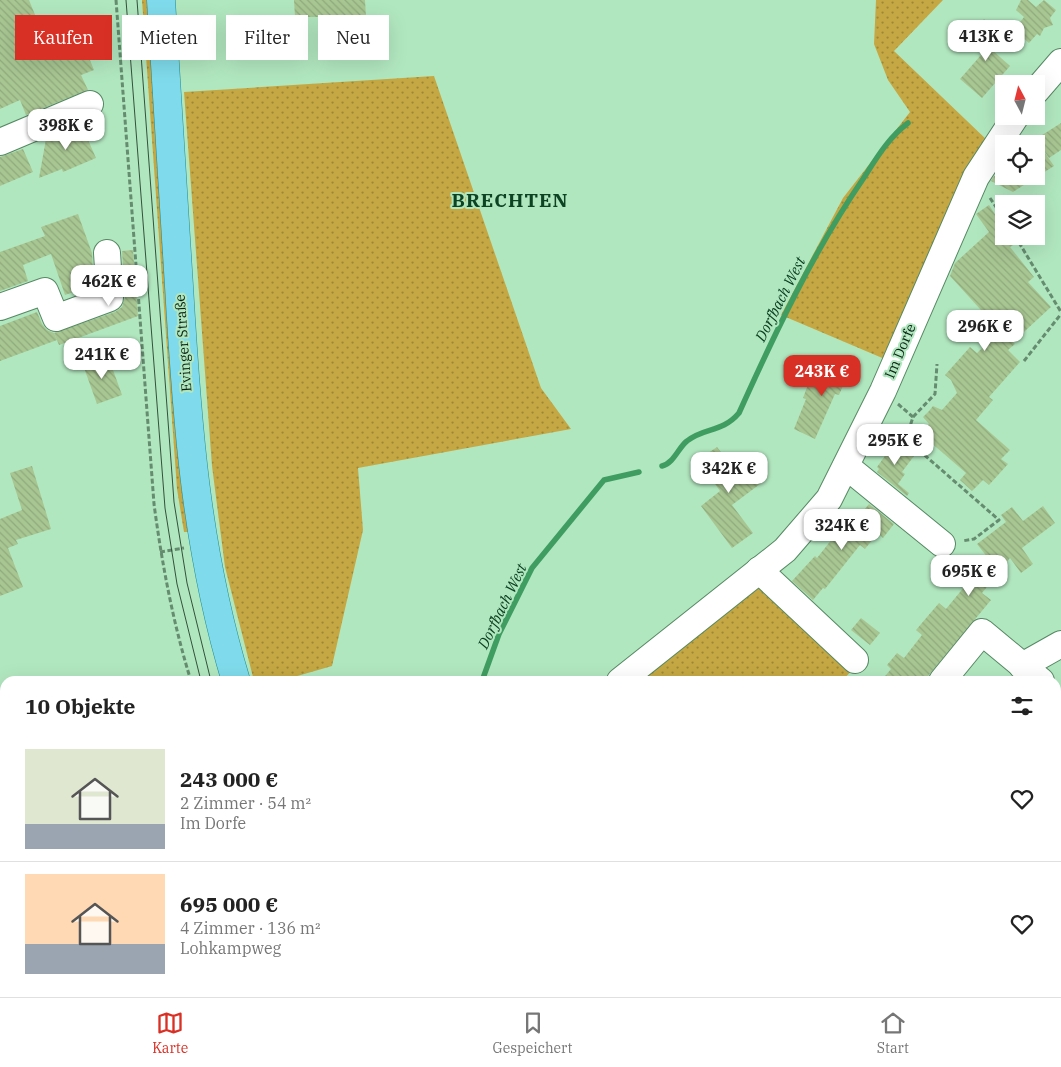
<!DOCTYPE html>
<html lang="de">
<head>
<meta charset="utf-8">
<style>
	:root { --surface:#fff; --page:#f6f6f6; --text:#222; --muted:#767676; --line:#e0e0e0; --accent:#d93025 }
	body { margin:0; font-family:"IBM Plex Serif",serif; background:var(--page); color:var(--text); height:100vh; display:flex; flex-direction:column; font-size:19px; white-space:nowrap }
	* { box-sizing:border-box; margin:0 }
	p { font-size:16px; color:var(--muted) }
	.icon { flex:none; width:28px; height:28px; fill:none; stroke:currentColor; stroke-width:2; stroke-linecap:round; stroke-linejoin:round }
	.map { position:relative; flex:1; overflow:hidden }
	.panel { position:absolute; left:0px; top:676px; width:1061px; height:321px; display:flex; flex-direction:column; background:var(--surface); border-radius:15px 15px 0 0; box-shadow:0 5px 20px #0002 }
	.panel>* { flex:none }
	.top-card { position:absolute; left:15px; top:15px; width:500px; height:45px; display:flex; gap:10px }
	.needle { width:32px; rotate:353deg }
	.fabs { position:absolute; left:995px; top:75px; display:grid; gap:10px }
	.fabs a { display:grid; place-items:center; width:50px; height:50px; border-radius:0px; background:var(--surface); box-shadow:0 5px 20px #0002; font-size:25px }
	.price { position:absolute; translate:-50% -42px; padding:0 11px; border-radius:10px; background:#fff; color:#222; font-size:16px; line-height:32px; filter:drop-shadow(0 1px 2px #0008) }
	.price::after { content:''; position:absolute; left:50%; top:30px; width:15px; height:11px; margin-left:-8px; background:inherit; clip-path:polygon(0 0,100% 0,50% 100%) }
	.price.selected { background:var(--accent); color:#fff }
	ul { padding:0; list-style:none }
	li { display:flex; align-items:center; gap:15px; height:125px; padding:0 25px }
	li+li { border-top:1px solid var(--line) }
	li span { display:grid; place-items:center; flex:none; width:140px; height:100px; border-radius:0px; color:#555 }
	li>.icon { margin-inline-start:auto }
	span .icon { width:60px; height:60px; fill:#fffc; stroke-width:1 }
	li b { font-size:21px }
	h2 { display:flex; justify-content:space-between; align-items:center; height:60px; padding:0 25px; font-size:21px }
	.chip { padding:0 18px; border-radius:0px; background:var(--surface); box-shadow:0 5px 20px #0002; font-size:18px; line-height:45px }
	.chip.selected { background:var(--accent); color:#fff }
	.tab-bar { display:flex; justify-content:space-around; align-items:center; height:70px; border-top:1px solid var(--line); background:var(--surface); font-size:14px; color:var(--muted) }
	.tab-bar a { display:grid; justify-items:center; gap:2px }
	.tab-bar .selected { color:var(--accent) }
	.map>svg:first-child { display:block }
	.green { fill:url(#green-dots) }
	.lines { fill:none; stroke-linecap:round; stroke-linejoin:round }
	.stream { stroke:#409d61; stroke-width:5.5 }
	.building { fill:url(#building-back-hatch) }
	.minor-casing { stroke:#558863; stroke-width:28 }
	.major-casing { stroke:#1f8b96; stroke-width:29 }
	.highway-casing { stroke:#1f8b96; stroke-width:29 }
	.path { stroke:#658c6f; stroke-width:3; stroke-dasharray:5 2.5; stroke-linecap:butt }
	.minor { stroke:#fff; stroke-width:26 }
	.major { stroke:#7fdbeb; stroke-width:28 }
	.highway { stroke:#29c3dd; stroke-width:28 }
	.tram { stroke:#33513c; stroke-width:1 }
	.labels { text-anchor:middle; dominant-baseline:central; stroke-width:4; stroke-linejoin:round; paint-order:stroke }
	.street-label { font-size:14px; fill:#0c2213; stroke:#b1e7bf }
	.water-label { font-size:15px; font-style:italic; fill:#0a3d1f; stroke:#b1e7bf }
	.district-label { font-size:19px; font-weight:bold; letter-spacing:1px; fill:#0d4323; stroke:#b1e7bf }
</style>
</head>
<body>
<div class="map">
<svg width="1061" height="997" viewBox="0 0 1061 997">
	<defs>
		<pattern id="green-dots" width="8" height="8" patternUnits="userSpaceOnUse" patternTransform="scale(1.25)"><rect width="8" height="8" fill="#c5a843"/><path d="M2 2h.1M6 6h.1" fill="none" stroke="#9e8837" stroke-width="1.8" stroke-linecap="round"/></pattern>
		<pattern id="building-back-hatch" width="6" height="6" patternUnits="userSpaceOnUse" patternTransform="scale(1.25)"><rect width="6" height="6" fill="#a8c692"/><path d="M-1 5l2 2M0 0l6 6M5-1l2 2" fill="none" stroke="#8faa7d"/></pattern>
	</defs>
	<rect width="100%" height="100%" fill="#b1e7bf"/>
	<g class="green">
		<path d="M 142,0 L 148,0 L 189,532 L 184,532 L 177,489 Z"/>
		<path d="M 876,0 L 943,0 L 894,51 L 989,142 L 887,360 L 781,315 L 843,198 L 910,112 L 888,80 L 874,44 Z"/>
		<path d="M 434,76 L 541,388 L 571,429 L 358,468 L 363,530 L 332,666 L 280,681 L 254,681 L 225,567 L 212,466 L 184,92 Z"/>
		<path d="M 759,570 L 855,667 L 842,681 L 636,681 Z"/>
		<path d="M 0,880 L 5,881 L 5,969 L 0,968 Z"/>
		<path d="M 320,992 L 698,992 L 746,997 L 290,997 Z"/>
		<path d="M 278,993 L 279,997 L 147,997 L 124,993 Z"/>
	</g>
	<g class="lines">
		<g class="stream">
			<path d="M 662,466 C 674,463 678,448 687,441 C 704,427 722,433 739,413 C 775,333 813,252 863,179 C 876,159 888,138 908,123"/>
			<path d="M 482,681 L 499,634 L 532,568 L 604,480 L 639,472"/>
		</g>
	</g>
	<g class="building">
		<path d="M 0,0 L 29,0 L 42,32 L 67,21 L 73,35 L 79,33 L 94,70 L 81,75 L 88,90 L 26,115 L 20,100 L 0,109 Z"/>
		<path d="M 294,0 L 365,0 L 367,35 L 338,37 L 338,17 L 295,17 Z"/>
		<path d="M 1021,0 L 1028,0 L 1036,7 L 1044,0 L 1056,10 L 1050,18 L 1053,25 L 1044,28 L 1040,36 L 1037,34 L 1029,43 L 1014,30 L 1024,17 L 1016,10 Z"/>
		<path d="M 984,19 L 1003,35 L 991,49 L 1010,66 L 982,98 L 960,79 L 988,47 L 972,33 Z"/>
		<path d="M 1061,123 L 1061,150 L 1049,158 L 1036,139 Z"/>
		<path d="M 81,124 L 96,158 L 63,172 L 62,169 L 39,178 L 46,139 Z"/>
		<path d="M 23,149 L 33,172 L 0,186 L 0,157 Z"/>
		<path d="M 1045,153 L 1054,166 L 1013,192 L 991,181 L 994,176 L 1036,176 L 1036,159 Z"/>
		<path d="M 989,205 L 1004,228 L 1004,236 L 1010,236 L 1015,244 L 1010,247 L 1034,277 L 1028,282 L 1051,307 L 1013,342 L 1015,344 L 1008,350 L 1020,362 L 989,397 L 993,400 L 976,420 L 1010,450 L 1001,459 L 1008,464 L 989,485 L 983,480 L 972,491 L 960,480 L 966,473 L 921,434 L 929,424 L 923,417 L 929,411 L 933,406 L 942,410 L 957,393 L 951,380 L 945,375 L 970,347 L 977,353 L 1000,331 L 950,276 L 955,263 L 989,232 L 976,214 Z"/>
		<path d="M 78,214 L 92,253 L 94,285 L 65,295 L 51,254 L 23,265 L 28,281 L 0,291 L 0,252 L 45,236 L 41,227 Z"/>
		<path d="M 133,250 L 138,316 L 59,345 L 54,333 L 115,312 L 122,307 L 125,297 L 122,251 Z"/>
		<path d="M 37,312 L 42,324 L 47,330 L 54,333 L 57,340 L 0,361 L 0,326 Z"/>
		<path d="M 108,356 L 122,395 L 97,404 L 83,365 Z"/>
		<path d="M 830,356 L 852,365 L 839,395 L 835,394 L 815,439 L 794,429 L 806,399 L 803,398 L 809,382 L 817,386 Z"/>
		<path d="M 895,442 L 914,456 L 902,472 L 905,474 L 898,484 L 909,493 L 907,496 L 877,472 L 879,469 L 877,467 Z"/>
		<path d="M 717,447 L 733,468 L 747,458 L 764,481 L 732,505 L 753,533 L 732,548 L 701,506 L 720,491 L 698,460 Z"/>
		<path d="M 32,466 L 51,529 L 16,540 L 18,544 L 8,548 L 23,587 L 0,596 L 0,519 L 22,510 L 10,473 Z"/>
		<path d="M 869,504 L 894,524 L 883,538 L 878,533 L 865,549 L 860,545 L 825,589 L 823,588 L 813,600 L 792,581 L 815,556 L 817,558 L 840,529 L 845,533 Z"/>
		<path d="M 1043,506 L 1055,523 L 1022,548 L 1033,564 L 1021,573 L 1010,558 L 982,593 L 991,600 L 924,681 L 881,681 L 891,669 L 887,665 L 897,653 L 904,658 L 922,635 L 916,630 L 927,617 L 939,603 L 946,609 L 988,558 L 977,544 L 1006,522 L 1001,515 L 1012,507 L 1023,521 Z"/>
		<path d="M 861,618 L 880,633 L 870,645 L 851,630 Z"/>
	</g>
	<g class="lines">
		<g class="minor-casing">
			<g id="minor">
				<path d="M 1036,91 L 1061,62"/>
				<path d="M 0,142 L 90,104"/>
				<path d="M 0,307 L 45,291 L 56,318 L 110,298 L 107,253"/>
				<path d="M 846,466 L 942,544"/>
				<path d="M 759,570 L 855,660"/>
				<path d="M 1022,666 L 1061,644"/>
				<path d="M 620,681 L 785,550 L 829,499 L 883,391 L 976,177 L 1016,116"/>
				<path d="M 942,681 L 982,632 L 1041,681"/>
				<path d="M 1056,958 L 1061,955"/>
				<path d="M 789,992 L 792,997"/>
				<path d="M 986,997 L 994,992"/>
			</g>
		</g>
		<g class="major-casing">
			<g id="major">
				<path d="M 161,0 C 167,95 173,191 179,286 C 187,423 196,549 236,681"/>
				<path d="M 332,992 L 334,997"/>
			</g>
		</g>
		<g class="highway-casing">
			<path id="highway" d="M 8,992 L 31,997"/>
		</g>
		<g class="path">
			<path d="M 116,0 L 154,504 C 162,564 173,623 191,681"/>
			<path d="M 990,198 L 1004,219"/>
			<path d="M 1015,236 L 1061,312"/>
			<path d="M 1024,361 L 1061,314"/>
			<path d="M 898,404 L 913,417 L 906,439 L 999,520 L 974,539 L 962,541"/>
			<path d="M 913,417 L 935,394 L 937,364"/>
			<path d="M 160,552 L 184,548"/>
			<path d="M 288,992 L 289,997"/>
		</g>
		<use href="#minor" class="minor"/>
		<use href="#major" class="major"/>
		<use href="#highway" class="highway"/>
		<g class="tram">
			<path d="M 126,0 L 165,508 L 177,584 L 201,681"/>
			<path d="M 137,0 L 174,502 L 187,583 L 211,681"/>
			<path d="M 298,992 L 299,997"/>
			<path d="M 309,992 L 310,997"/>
		</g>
	</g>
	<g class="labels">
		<g class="street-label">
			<text transform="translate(183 343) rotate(-94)">Evinger Straße</text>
			<text transform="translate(900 351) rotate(-67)">Im Dorfe</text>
		</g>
		<g class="water-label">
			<text transform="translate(780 299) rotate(-63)">Dorfbach West</text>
			<text transform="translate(502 606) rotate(-64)">Dorfbach West</text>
		</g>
		<g class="district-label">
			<text x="510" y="200">BRECHTEN</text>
		</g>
	</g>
</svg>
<div class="fabs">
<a><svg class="needle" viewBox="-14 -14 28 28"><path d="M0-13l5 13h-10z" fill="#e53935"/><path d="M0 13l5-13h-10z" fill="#767676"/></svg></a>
<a><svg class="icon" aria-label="locate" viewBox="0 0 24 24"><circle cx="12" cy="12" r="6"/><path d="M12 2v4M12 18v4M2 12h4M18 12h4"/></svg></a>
<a><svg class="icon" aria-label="layers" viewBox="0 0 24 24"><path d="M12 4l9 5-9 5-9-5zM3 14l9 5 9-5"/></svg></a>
</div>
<b class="price" style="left:986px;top:62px">413K €</b>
<b class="price" style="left:66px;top:151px">398K €</b>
<b class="price" style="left:109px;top:307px">462K €</b>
<b class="price" style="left:985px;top:352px">296K €</b>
<b class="price" style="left:102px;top:380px">241K €</b>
<b class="price selected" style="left:822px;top:397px">243K €</b>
<b class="price" style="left:895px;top:466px">295K €</b>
<b class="price" style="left:729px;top:494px">342K €</b>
<b class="price" style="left:842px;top:551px">324K €</b>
<b class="price" style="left:969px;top:597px">695K €</b>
<div class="top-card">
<a class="chip selected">Kaufen</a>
<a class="chip">Mieten</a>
<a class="chip">Filter</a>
<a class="chip">Neu</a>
</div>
<section class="panel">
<h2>10 Objekte<svg class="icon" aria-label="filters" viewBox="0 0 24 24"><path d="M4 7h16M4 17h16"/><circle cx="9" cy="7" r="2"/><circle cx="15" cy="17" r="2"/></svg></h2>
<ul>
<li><span style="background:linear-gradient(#dfe7d0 75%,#9aa5b1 0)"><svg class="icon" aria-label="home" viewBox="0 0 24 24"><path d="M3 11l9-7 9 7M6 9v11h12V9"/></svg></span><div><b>243 000 €</b><p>2 Zimmer · 54 m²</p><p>Im Dorfe</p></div><svg class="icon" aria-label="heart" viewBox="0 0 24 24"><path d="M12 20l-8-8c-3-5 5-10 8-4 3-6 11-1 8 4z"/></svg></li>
<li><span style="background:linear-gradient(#ffd9b3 70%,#9aa5b1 0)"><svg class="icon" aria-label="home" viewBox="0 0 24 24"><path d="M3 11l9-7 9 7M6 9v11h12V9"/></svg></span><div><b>695 000 €</b><p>4 Zimmer · 136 m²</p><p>Lohkampweg</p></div><svg class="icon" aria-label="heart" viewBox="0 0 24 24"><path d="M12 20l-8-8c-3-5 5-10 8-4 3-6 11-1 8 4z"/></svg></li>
</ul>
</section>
</div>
<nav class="tab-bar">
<a class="selected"><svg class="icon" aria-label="map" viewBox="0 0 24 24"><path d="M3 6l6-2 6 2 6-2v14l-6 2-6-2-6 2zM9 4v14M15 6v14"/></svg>Karte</a>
<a><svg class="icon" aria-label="saved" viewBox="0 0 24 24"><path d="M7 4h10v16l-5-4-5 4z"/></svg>Gespeichert</a>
<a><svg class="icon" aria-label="home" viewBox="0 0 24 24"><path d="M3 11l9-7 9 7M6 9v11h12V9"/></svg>Start</a>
</nav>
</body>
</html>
